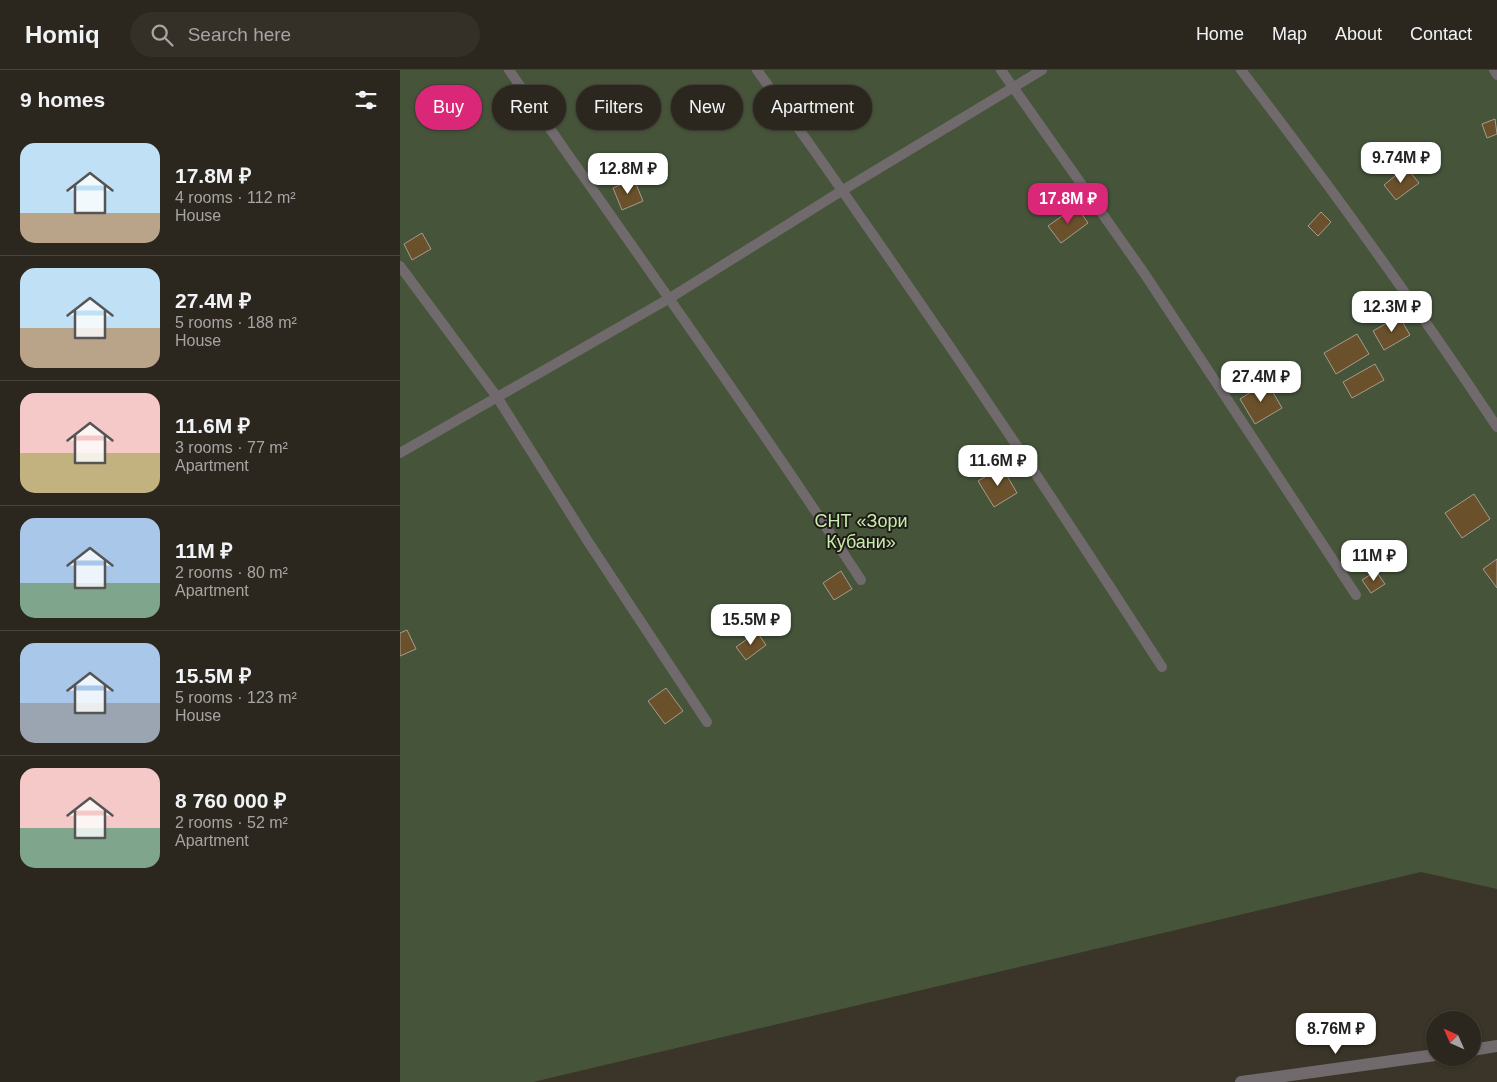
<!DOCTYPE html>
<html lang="en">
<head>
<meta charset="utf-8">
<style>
	:root { --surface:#2c271e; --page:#342f27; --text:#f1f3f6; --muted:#a6a5a4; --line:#48443c; --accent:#db2777 }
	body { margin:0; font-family:Arial,sans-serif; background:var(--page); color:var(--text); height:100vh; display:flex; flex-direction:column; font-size:19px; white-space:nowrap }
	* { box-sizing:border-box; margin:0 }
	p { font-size:16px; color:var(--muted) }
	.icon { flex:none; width:28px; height:28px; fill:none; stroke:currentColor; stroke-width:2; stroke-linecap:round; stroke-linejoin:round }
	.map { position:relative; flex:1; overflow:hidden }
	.side { display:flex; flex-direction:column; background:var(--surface); width:400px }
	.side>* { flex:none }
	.banner { position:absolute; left:15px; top:15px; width:475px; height:45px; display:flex; gap:10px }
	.needle { width:32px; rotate:315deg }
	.buttons { position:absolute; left:1026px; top:941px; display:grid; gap:10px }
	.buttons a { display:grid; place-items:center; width:55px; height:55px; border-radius:50%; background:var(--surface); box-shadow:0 1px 4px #0004,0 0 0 1px var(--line); font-size:25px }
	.price { position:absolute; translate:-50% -42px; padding:0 11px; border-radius:10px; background:#fff; color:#222; font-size:16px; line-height:32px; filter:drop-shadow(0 1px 2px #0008) }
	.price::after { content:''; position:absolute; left:50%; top:30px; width:15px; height:11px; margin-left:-8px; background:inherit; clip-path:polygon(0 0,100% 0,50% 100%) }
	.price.selected { background:var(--accent); color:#fff }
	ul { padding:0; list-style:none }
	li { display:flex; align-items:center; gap:15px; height:125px; padding:0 20px }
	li+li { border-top:1px solid var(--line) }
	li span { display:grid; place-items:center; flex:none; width:140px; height:100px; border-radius:15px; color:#555 }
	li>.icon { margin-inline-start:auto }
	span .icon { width:60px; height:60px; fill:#fffc; stroke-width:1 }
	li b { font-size:21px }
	h2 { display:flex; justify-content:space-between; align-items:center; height:60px; padding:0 20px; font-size:21px }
	.chip { padding:0 18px; border-radius:22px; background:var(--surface); box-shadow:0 1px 4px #0004,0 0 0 1px var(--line); font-size:18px; line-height:45px }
	.chip.selected { background:var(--accent); color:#fff }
	header { display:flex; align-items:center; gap:30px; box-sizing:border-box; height:70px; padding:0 25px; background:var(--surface); border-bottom:1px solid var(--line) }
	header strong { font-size:24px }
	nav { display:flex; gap:28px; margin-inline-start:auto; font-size:18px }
	.search { width:350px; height:45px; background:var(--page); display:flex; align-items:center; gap:12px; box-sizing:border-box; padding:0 18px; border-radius:28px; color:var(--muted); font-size:19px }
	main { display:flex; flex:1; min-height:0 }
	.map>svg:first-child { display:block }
	.green { fill:#46553a }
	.building { fill:#6a512b; stroke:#a59c8e }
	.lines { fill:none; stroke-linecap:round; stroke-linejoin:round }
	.service { stroke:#716a6d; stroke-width:10 }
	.minor { stroke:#716a6d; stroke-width:12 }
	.labels { text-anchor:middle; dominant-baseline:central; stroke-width:4; stroke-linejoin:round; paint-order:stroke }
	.park-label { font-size:18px; fill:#c8ecab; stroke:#1f1c17 }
</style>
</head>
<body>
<header>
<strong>Homiq</strong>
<div class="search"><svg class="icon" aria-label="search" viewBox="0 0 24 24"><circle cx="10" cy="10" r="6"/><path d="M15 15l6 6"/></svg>Search here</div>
<nav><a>Home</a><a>Map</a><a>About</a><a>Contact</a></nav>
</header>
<main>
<section class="side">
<h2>9 homes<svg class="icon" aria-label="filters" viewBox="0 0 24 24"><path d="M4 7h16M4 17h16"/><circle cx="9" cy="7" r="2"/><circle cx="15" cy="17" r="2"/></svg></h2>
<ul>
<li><span style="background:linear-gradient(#bfe0f5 70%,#b9a48a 0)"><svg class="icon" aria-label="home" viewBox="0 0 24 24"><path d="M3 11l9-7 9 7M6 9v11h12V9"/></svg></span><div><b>17.8M ₽</b><p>4 rooms · 112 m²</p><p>House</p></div></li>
<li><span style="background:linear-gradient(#bfe0f5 60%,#b9a48a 0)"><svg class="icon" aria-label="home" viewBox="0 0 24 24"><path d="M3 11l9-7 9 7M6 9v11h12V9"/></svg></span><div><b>27.4M ₽</b><p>5 rooms · 188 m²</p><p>House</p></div></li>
<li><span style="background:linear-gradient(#f6c9c9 60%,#c2b280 0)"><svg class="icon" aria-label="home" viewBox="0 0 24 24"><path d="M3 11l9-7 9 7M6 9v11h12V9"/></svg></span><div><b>11.6M ₽</b><p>3 rooms · 77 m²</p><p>Apartment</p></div></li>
<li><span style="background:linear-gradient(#a9c7e8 65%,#7fa58c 0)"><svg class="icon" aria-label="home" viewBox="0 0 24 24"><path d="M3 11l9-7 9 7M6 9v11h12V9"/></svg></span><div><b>11M ₽</b><p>2 rooms · 80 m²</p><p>Apartment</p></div></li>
<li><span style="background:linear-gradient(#a9c7e8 60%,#9aa5b1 0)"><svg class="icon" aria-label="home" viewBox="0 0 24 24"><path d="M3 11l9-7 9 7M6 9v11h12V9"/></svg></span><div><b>15.5M ₽</b><p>5 rooms · 123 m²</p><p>House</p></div></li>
<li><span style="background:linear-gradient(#f6c9c9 60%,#7fa58c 0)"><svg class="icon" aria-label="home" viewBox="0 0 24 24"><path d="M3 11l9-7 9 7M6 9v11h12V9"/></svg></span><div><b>8 760 000 ₽</b><p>2 rooms · 52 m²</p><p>Apartment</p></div></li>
</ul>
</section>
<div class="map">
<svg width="1097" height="1012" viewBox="0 0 1097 1012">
	<rect width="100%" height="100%" fill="#3b3428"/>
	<path class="green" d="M 0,0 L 1097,0 L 1097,819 L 1021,802 L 133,1012 L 0,1012 Z"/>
	<g class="building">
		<path d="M 1095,49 L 1097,64 L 1087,68 L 1082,54 Z"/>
		<path d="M 1006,97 L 1019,113 L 996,130 L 984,115 Z"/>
		<path d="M 234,109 L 243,131 L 222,140 L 213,118 Z"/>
		<path d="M 676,136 L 688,153 L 661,173 L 648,156 Z"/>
		<path d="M 921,142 L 931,152 L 918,166 L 908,156 Z"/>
		<path d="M 22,163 L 31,179 L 12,190 L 4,174 Z"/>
		<path d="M 999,246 L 1010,265 L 984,280 L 973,261 Z"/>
		<path d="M 957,264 L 969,284 L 936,304 L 924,283 Z"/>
		<path d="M 975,294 L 984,310 L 952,328 L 943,312 Z"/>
		<path d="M 867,312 L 882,338 L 855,354 L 840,329 Z"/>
		<path d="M 602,397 L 617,423 L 594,437 L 578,411 Z"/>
		<path d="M 1074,424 L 1090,449 L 1062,468 L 1045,443 Z"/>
		<path d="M 1097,489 L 1097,518 L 1083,499 Z"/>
		<path d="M 441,501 L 452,519 L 434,530 L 423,513 Z"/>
		<path d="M 976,501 L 985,514 L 971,523 L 962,510 Z"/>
		<path d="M 7,560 L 16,579 L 0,586 L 0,563 Z"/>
		<path d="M 357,562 L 366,575 L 346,590 L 336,577 Z"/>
		<path d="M 266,618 L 283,641 L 265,654 L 248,631 Z"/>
	</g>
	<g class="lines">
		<g class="service">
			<path d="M 109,0 C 227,170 348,337 461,510"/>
			<path d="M 357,0 C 497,196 632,395 762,597"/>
			<path d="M 601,0 L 744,203 L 956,525"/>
			<path d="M 841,0 C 930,116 1016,235 1097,357"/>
			<path d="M 1094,0 L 1097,5"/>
			<path d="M 0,196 L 97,327 L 187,470 L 307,652"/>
			<path d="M 0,383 L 270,228 L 443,120 L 642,0"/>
		</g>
		<g class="minor">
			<path d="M 1072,980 L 1097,976"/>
			<path d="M 841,1012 L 1035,985"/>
		</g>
	</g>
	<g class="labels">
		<g class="park-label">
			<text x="461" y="451">СНТ «Зори<tspan x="461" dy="21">Кубани»</tspan></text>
		</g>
	</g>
</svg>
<div class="buttons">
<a><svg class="needle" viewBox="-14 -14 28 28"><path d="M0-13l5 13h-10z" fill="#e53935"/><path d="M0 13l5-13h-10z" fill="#a6a5a4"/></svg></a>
</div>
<b class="price" style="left:1001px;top:114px">9.74M ₽</b>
<b class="price" style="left:228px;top:125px">12.8M ₽</b>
<b class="price selected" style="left:668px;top:155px">17.8M ₽</b>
<b class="price" style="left:992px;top:263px">12.3M ₽</b>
<b class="price" style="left:861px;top:333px">27.4M ₽</b>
<b class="price" style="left:598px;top:417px">11.6M ₽</b>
<b class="price" style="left:974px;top:512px">11M ₽</b>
<b class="price" style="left:351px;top:576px">15.5M ₽</b>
<b class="price" style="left:936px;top:985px">8.76M ₽</b>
<div class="banner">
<a class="chip selected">Buy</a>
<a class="chip">Rent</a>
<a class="chip">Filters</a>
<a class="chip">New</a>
<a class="chip">Apartment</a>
</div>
</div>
</main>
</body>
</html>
